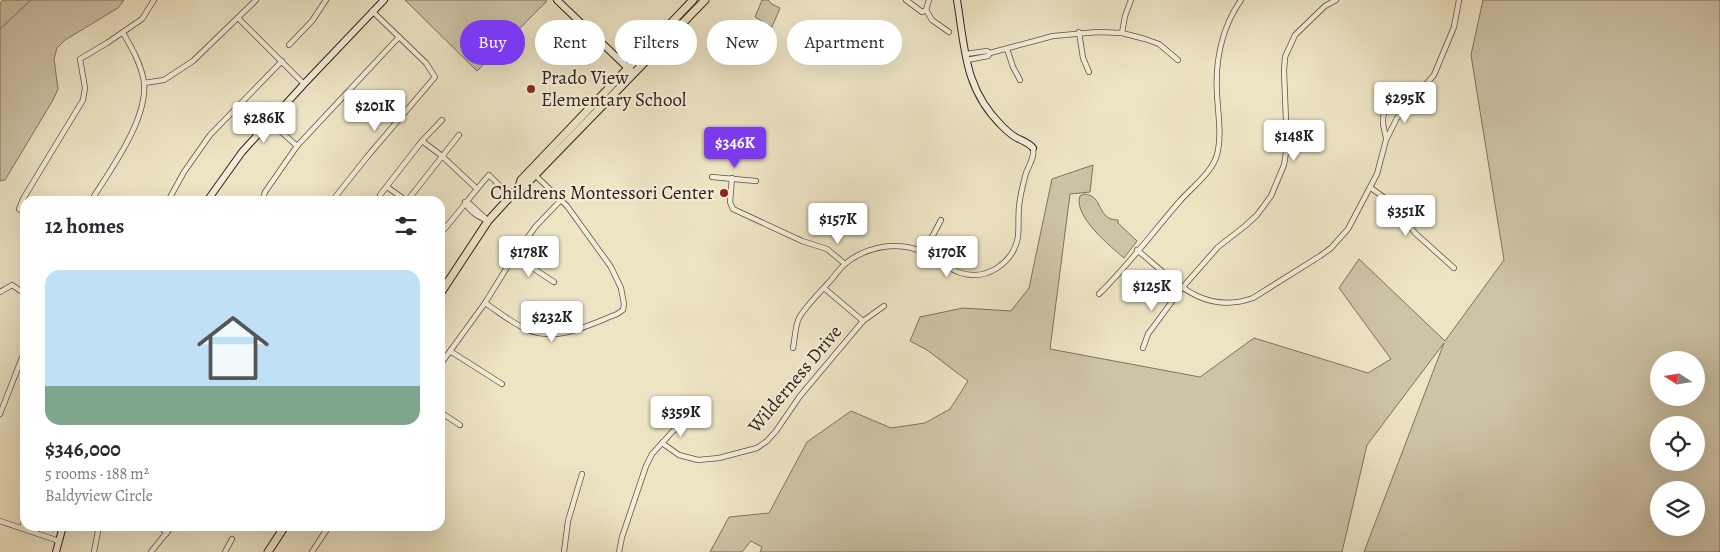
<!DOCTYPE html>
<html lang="en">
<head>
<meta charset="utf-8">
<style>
	:root { --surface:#fff; --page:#f7f7f7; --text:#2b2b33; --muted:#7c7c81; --accent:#7c3aed }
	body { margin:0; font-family:Alegreya,serif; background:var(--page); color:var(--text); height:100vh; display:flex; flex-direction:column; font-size:19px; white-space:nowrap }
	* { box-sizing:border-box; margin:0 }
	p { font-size:16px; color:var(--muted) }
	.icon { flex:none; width:28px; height:28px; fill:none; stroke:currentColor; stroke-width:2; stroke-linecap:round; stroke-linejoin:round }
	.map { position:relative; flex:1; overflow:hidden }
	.panel { position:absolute; left:20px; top:196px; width:425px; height:335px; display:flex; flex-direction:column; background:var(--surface); border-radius:15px; box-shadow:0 5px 20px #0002 }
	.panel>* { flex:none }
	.hud { position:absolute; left:460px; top:20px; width:475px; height:45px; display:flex; gap:10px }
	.needle { width:32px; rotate:282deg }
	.buttons { position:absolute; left:1650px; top:351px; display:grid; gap:10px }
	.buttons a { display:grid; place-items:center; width:55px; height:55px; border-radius:50%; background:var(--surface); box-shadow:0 5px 20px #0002; font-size:25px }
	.price { position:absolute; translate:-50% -42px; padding:0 11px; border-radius:5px; background:#fff; color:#222; font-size:16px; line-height:32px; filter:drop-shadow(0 1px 2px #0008) }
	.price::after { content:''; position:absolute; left:50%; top:30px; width:15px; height:11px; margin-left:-8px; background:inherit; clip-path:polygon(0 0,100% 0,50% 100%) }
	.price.on { background:var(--accent); color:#fff }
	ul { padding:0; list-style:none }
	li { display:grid; align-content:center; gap:10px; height:265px; padding:0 25px }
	li span { display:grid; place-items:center; height:155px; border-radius:15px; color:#555 }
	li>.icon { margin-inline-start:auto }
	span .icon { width:90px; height:90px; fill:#fffc; stroke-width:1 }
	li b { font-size:21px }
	h2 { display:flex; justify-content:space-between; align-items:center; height:60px; padding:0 25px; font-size:21px }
	.pill { padding:0 18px; border-radius:22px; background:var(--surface); box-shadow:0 5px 20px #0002; font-size:18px; line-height:45px }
	.pill.on { background:var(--accent); color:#fff }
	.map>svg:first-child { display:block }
	.green { fill:#cdc3a7; stroke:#7e7260; fill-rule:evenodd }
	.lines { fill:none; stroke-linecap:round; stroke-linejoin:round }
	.stream { stroke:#7b6d5d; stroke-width:1 }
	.street-casing { stroke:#5f5144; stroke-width:6 }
	.secondary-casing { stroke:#302019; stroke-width:8 }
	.primary-casing { stroke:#302019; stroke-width:9 }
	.street { stroke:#f3edd9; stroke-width:4.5 }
	.secondary { stroke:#f3edd9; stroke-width:6 }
	.primary { stroke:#ede4c4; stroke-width:7 }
	.poi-dot { fill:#8f2418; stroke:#f3edd9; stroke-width:2 }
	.labels { text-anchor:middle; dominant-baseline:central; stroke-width:4.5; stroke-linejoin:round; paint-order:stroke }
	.poi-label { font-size:19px; fill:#302019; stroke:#f3edd9; text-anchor:start }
	.street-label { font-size:19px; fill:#302019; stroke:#f3edd9 }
</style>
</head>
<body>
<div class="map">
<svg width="1720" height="552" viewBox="0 0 1720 552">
	<rect width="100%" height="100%" fill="#ede4c4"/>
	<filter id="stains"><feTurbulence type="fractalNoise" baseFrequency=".004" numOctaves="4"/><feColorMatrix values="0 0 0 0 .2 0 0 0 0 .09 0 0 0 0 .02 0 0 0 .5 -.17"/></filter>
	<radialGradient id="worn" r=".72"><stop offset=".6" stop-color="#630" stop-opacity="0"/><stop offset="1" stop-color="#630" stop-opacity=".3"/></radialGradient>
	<g class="green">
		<path d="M 3,0 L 124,0 L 118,8 L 65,40 L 57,48 L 54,59 L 58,89 L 53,100 L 5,180 L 0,181 L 0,3 Z"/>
		<path d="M 405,0 L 545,0 L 547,1 L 477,71 Z"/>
		<path d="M 762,0 L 768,0 L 772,4 L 780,8 L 772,27 L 755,17 Z"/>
		<path d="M 1483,0 L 1720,0 L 1720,552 L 1364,552 L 1444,343 L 1367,445 L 1342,552 L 760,552 L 762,547 L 751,541 L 742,552 L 710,552 L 729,517 L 769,513 L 807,442 L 851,411 L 891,428 L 925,423 L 950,409 L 968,381 L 927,350 L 910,341 L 920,317 L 963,308 L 1011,311 L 1029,288 L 1052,179 L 1093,165 L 1090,192 L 1070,194 L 1050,349 L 1200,377 L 1254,338 L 1368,373 L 1391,359 L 1339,288 L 1359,259 L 1445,341 L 1504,260 L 1471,55 ZM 1659,360 L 1696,360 L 1696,398 L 1659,398 ZM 1659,425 L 1696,425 L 1696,462 L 1659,462 ZM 1659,490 L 1696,490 L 1696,528 L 1659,528 Z"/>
		<path d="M 1084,194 C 1104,195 1096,220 1118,220 L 1118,223 L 1137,241 L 1124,258 C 1110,246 1073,216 1080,196 Z"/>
	</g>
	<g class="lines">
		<path class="stream" d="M 0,29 L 31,0"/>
		<g class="street-casing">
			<g id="street">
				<path d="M 906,0 L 922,12 L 926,10 L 932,20 L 949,32"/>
				<path d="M 926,10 L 929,0"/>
				<path d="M 238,18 L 304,84"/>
				<path d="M 1079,32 L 1083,58 L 1089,72"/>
				<path d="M 1122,33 L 1125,16 L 1131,0"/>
				<path d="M 289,45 L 312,21 L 326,0"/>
				<path d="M 1007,49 L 1013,67 L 1020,80"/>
				<path d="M 966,54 L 987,51 L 990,53"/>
				<path d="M 967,60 L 988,56 L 990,53 L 1053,36 L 1098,32 L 1122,33 L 1145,39 L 1159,44 L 1178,60"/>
				<path d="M 144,83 L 164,80 L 193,61 L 256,0"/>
				<path d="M 269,121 L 297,146"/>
				<path d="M 1386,138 C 1385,132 1383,127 1383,122 C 1381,106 1399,105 1410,101"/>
				<path d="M 422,141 L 442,156 L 477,189"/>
				<path d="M 712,177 L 756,181"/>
				<path d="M 732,178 L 730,202 L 733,209 L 802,241 L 827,249 L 845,264"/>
				<path d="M 387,187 L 407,201"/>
				<path d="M 1371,188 L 1393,204 L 1415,233 L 1454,268"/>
				<path d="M 380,195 L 422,141 L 442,120"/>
				<path d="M 91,201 C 110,170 148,120 144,82 C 141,64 132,48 123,33"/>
				<path d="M 168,201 L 184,172 L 210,135 L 282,61"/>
				<path d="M 266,201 L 263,198 L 265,192 L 297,146 L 399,37"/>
				<path d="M 332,201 L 367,157 L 435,77 L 426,63 L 372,11"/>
				<path d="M 407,201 L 459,135"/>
				<path d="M 465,202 C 469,212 479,217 488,221"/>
				<path d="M 465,202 L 470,204 L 487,220"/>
				<path d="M 25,214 L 19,209 L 23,199 L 83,100 L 85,88 L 80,59 L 107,43 L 142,19 L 154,0"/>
				<path d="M 440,222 L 446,227"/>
				<path d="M 440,234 C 457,215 472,194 489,175 L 510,196"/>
				<path d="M 1137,250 C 1174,280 1202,316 1253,298 L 1320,256 L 1331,248 L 1348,229 L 1377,174 L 1386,140 L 1397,118 L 1434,75 L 1454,27 L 1459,0"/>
				<path d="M 924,252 L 941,220"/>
				<path d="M 514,256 L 554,282"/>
				<path d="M 824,288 L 863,321"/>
				<path d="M 0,292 L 12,285 L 25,294"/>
				<path d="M 1099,294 C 1127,267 1153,232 1179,202 C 1192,187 1211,174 1217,155 C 1222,135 1218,114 1217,94 C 1215,61 1222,27 1241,0"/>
				<path d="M 485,303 C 499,312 513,324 528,330 C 558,342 589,325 617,314 L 623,310 L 624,304 L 621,288 L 611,267 L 567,206 L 535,175"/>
				<path d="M 793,348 C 795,339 795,326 799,318 C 805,307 822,290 831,280 C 836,274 840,268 846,263 C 868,246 899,240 925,253 C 937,259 948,269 961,273 C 987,281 1013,263 1018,237 C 1019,227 1018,217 1019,207 C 1020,195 1023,184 1026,173 C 1029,165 1035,157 1033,148"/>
				<path d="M 1143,348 L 1148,334 L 1182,288 L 1218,247 L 1245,226 L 1257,215 L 1271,196 L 1284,165 L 1287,146 L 1284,71 L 1285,57 L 1295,35 L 1325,6 L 1336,0"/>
				<path d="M 450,351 L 502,384"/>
				<path d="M 440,365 L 485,303 L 514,256 L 536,226 L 561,200"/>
				<path d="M 440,412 L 460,425"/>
				<path d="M 0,414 L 25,350"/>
				<path d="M 662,443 L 679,455 L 698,460 L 719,458 L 757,448 L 767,441 L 776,431 L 800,396 L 863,321 L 884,306"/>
				<path d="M 0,521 L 59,541"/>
				<path d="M 159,526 L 167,533"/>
				<path d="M 22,528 L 25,518"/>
				<path d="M 94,552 L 99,526"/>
				<path d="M 151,552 L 172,526"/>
				<path d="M 225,552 L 232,539"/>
				<path d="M 312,552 L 329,526"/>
				<path d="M 564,552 L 568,521 L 582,474"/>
				<path d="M 619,552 L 622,537 L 646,466 L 652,454 L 673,431 L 688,420"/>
			</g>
		</g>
		<g class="secondary-casing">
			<g id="secondary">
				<path d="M 557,0 L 631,71"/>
				<path d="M 957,0 C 965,48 964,89 1002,126 C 1006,130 1011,135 1017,138 C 1023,141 1029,143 1033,148"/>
				<path d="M 207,201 L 242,152 L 304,84 L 384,0"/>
				<path d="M 56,552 L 63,526"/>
			</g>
		</g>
		<g class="primary-casing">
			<g id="primary">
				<path d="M 519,187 L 521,180 L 693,0"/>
				<path d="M 440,294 L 488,221 L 519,187 L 525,185 L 535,175 L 705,0"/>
				<path d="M 268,552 L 285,526"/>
			</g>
		</g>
		<use href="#street" class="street"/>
		<use href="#secondary" class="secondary"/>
		<use href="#primary" class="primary"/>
	</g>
	<g class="poi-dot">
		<circle cx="531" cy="89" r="5"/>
		<circle cx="724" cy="193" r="5"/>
	</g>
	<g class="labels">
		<g class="poi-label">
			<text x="541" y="78">Prado View<tspan x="541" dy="22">Elementary School</tspan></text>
			<text x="714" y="193" text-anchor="end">Childrens Montessori Center</text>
		</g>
		<g class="street-label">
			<text transform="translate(795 379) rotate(-50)">Wilderness Drive</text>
		</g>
	</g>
	<rect width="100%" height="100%" filter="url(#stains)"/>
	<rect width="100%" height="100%" fill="url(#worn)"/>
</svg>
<div class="buttons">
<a><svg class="needle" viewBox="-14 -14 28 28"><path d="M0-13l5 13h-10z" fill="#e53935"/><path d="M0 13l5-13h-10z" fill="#7c7c81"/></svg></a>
<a><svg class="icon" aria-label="locate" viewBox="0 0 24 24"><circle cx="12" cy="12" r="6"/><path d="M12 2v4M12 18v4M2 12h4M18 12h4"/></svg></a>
<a><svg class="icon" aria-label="layers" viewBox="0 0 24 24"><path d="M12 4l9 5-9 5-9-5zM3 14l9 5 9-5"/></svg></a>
</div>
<b class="price" style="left:1405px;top:124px">$295K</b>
<b class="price" style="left:375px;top:132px">$201K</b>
<b class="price" style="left:264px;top:144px">$286K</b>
<b class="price" style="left:1294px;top:162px">$148K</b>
<b class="price on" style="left:735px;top:169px">$346K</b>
<b class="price" style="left:1406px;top:237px">$351K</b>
<b class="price" style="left:838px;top:245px">$157K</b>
<b class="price" style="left:529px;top:278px">$178K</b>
<b class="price" style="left:947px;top:278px">$170K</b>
<b class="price" style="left:1152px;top:312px">$125K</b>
<b class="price" style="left:552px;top:343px">$232K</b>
<b class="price" style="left:681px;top:438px">$359K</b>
<div class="hud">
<a class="pill on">Buy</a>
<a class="pill">Rent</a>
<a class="pill">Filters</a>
<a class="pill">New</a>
<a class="pill">Apartment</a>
</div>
<section class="panel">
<h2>12 homes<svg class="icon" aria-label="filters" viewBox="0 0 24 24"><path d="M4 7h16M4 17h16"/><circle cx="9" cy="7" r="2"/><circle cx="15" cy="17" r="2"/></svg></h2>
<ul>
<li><span style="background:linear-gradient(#bfe0f5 75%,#7fa58c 0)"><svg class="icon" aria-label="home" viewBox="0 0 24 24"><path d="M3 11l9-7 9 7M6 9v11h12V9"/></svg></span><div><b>$346,000</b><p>5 rooms · 188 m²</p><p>Baldyview Circle</p></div></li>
</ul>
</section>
</div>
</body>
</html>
